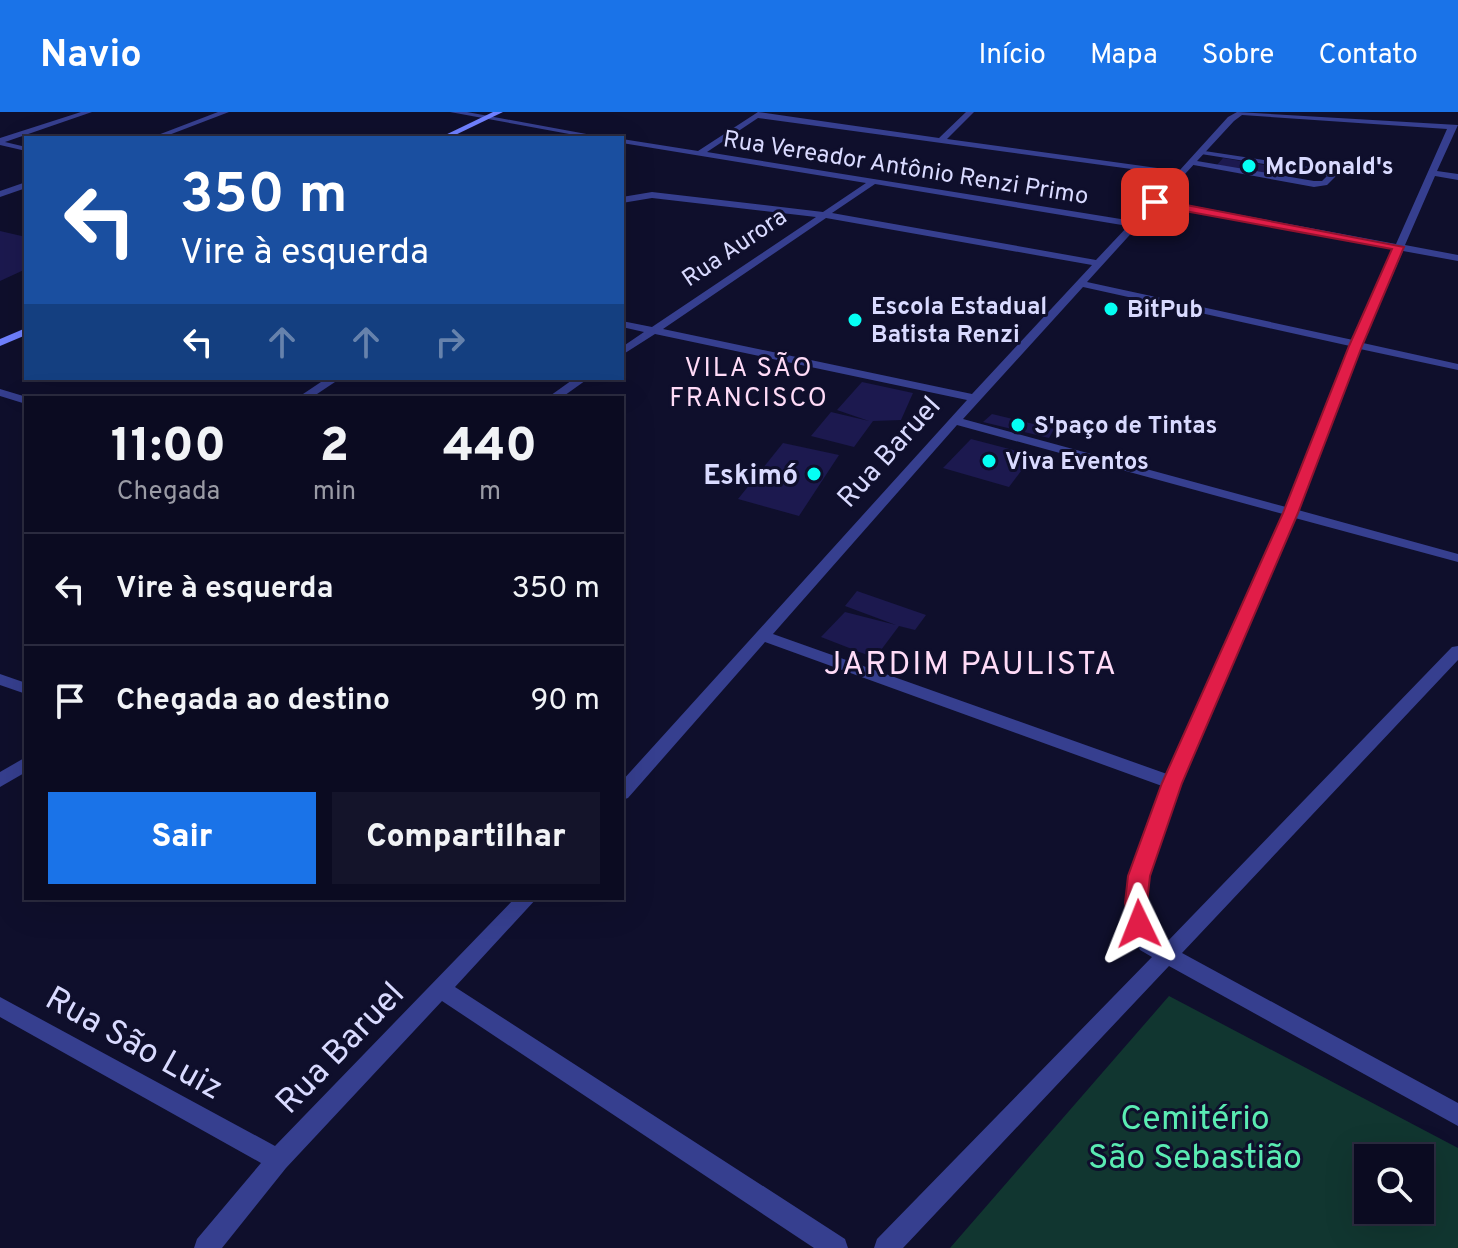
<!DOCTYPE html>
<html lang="pt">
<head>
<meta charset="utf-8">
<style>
	:root { --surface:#0b0b21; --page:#14142a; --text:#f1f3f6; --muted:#9a9ba5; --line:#2b2b3f; --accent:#1a73e8 }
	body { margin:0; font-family:Overpass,sans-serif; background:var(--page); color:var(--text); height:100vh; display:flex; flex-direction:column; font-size:30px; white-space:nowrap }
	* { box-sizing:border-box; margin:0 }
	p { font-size:26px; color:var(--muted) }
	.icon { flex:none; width:44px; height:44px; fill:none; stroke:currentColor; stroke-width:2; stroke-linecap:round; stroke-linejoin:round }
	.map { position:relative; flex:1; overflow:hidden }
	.details { position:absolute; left:24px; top:284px; width:600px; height:504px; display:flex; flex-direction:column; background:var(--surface); border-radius:0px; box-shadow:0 8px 32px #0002,0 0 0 2px var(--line) }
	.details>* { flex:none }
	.guide { position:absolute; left:24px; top:24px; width:600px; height:244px; border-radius:0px; box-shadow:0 8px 32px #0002,0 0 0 2px var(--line); background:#1a4fa0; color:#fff; overflow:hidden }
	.controls { position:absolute; left:1354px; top:1032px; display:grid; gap:16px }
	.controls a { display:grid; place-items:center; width:80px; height:80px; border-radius:0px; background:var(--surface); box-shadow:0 8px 32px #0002,0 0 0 2px var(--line); font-size:40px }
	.pin { position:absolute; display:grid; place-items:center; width:68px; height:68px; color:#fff; margin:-34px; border-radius:16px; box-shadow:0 4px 12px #0006 }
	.me { position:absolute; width:88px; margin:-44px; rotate:358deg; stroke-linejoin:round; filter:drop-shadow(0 0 6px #0008) }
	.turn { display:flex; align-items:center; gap:28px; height:168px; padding:0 24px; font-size:36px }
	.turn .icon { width:104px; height:104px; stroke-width:2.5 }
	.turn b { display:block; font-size:56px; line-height:68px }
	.lanes { display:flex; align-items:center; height:76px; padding:0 24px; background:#0003; justify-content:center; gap:40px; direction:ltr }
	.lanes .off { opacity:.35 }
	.eta { display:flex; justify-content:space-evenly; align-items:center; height:136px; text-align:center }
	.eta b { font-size:48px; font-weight:800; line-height:56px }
	.primary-button { display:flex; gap:16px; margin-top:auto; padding:16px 24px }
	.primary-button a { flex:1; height:92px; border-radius:0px; background:var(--accent); color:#fff; font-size:32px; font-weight:800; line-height:92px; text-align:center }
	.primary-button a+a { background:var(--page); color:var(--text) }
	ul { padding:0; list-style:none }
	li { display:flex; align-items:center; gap:24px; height:112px; padding:0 24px; border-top:2px solid var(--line) }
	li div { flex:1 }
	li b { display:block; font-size:30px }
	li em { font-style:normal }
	header { display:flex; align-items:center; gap:48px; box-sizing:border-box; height:112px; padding:0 40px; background:var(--accent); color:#fff }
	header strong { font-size:38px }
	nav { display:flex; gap:44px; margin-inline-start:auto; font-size:28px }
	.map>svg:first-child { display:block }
</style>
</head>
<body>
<header>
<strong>Navio</strong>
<nav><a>Início</a><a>Mapa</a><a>Sobre</a><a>Contato</a></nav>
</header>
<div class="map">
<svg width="1458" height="1136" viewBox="0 0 1458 1136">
	<rect width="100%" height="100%" fill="#0f0f2c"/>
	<path fill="#113630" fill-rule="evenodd" d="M 1169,884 L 1458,1036 L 1458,1136 L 950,1136 ZM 1368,1046 L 1420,1046 L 1420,1098 L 1368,1098 Z"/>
	<g fill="#1c194f">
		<path d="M 1223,46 L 1282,56 L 1276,64 L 1217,53 Z"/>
		<path d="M 0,119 L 26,125 L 26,157 L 0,169 Z"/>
		<path d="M 862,270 L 913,281 L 901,308 L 873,309 L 854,335 L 811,324 L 831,300 L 869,309 L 837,298 Z"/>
		<path d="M 992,302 L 1054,317 L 1049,326 L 983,310 Z"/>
		<path d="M 971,327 L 1033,343 L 1009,375 L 943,356 Z"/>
		<path d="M 783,331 L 839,343 L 799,404 L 738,387 Z"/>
		<path d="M 857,479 L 926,503 L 915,518 L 899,514 L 875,546 L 821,525 L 845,500 L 896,513 L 845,494 Z"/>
	</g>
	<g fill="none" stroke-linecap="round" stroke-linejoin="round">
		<path fill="#363f8f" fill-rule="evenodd" d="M 1198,38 L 1323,57 L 1336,64 L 1327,73 L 1314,75 L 1188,52 L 1191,48 L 1314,69 L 1322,69 L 1327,64 L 1321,61 L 1201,42 Z"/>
		<g fill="#363f8f" fill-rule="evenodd">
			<path d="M 81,0 L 92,0 L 5,30 L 26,35 L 26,39 L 0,33 L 0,26 Z"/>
			<path d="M 218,0 L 229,0 L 161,26 L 150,26 Z"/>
			<path d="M 450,0 L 467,0 L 608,26 L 591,26 Z"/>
			<path d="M 758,0 L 939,26 L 966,0 L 974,0 L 947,27 L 1179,59 L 1228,5 L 1237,0 L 1458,13 L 1437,59 L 1458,62 L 1458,68 L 1435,64 L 1405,133 L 1458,143 L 1458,149 L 1403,139 L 1363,231 L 1458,252 L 1458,258 L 1360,237 L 1298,398 L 1458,442 L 1458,450 L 1295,406 L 1181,671 L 1148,764 L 1146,791 L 1156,827 L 1165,832 L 1452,535 L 1458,534 L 1458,548 L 1182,841 L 1458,991 L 1458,1014 L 1169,854 L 903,1136 L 874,1136 L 877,1127 L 1152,845 L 1140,838 L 1137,832 L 1126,791 L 1130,764 L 1162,674 L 765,530 L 628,686 L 622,688 L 622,669 L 967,288 L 655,222 L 622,243 L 622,235 L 644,220 L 622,215 L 622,209 L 652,215 L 816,105 L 652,86 L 622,91 L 622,85 L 652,80 L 823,100 L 866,71 L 622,31 L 622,27 L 698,39 ZM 1242,3 L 1447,17 L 1396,132 L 1161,88 L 1234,9 ZM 758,6 L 1175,63 L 1133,109 L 707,40 ZM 875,72 L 1128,114 L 1096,148 L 832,101 ZM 1157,93 L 1394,137 L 1353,228 L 1087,170 ZM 826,106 L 1092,153 L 972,282 L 663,217 ZM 1083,175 L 1350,234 L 1286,395 L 963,307 ZM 957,313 L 1283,402 L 1167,662 L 773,522 Z"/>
			<path d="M 26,70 L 26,76 L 0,85 L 0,79 Z"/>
			<path d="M 327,266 L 341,266 L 311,286 L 297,286 Z"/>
			<path d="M 575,266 L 589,266 L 561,286 L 547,286 Z"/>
			<path d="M 0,277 L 30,286 L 26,286 L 26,292 L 0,284 Z"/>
			<path d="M 0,562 L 26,571 L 26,582 L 0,573 Z"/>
			<path d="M 26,645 L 26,660 L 0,675 L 0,660 Z"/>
			<path d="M 515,786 L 537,786 L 455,875 L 845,1127 L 848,1136 L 814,1136 L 442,889 L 286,1056 L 222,1136 L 194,1136 L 197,1127 L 261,1051 L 0,905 L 0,885 L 275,1034 Z"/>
		</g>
		<g fill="#7081ff" fill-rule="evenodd">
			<path d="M 493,0 L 503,0 L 449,26 L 439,26 Z"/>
			<path d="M 26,216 L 26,223 L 0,234 L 0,227 Z"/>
		</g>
	</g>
	<path fill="#e11d48" stroke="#92132f" stroke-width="2" d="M 1155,87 L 1404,135 L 1362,234 L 1298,401 L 1182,671 L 1150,764 L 1147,791 L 1150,812 L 1147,819 L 1139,821 L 1131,819 L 1125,791 L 1128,764 L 1162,671 L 1283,401 L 1349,234 L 1392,137 L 1152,93 Z"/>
	<g fill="#05fff4" stroke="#0f0f2c" stroke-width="3">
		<circle cx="1249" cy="54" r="8"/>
		<circle cx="1111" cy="197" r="8"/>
		<circle cx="855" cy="208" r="8"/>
		<circle cx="1018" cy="313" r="8"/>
		<circle cx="989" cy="349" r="8"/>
		<circle cx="814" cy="362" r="8"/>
	</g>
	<g text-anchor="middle" stroke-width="6" stroke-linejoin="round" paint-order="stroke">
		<g font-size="24" font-weight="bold" fill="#d9daff" stroke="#0f0f2c" text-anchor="start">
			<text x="1265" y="62">McDonald's</text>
			<text x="871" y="202">Escola Estadual<tspan x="871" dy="28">Batista Renzi</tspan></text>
			<text x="1127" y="205">BitPub</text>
			<text x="1034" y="321">S'paço de Tintas</text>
			<text x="1005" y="357">Viva Eventos</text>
		</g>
		<g font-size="24" fill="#d9daff" stroke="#0f0f2c">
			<text transform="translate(906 55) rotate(9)" y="8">Rua Vereador Antônio Renzi Primo</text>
			<text transform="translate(734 135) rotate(-34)" y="8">Rua Aurora</text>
		</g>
		<g font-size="26" letter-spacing="2" fill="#ffdbf7" stroke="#0f0f2c">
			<text x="749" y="264">VILA SÃO<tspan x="749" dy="30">FRANCISCO</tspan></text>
		</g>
		<g font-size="28" fill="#d9daff" stroke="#0f0f2c">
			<text transform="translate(888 339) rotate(-48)" y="10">Rua Baruel</text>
		</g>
		<g font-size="28" font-weight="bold" fill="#d9daff" stroke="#0f0f2c" text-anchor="end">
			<text x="798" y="372">Eskimó</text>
		</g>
		<g font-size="32" letter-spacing="2" fill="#ffdbf7" stroke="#0f0f2c">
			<text x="971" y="562">JARDIM PAULISTA</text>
		</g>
		<g font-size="34" fill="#d9daff" stroke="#0f0f2c">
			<text transform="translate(135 930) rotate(29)" y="12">Rua São Luiz</text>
			<text transform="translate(339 935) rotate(-46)" y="12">Rua Baruel</text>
		</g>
		<g font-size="34" fill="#5aebb2" stroke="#0f0f2c">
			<text x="1195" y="1017">Cemitério<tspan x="1195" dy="39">São Sebastião</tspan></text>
		</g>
	</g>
</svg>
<div class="controls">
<a><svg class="icon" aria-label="search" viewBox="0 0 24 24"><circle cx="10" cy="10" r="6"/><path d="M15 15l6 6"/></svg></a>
</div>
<div class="pin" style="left:1155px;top:90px;background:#d93025"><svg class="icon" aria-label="arrive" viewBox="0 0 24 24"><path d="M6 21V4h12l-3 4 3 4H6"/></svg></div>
<svg class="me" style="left:1139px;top:812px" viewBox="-20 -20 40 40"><path d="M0-17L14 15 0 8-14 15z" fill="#e11d48" stroke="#fff" stroke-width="4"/></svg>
<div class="guide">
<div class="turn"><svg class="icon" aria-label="left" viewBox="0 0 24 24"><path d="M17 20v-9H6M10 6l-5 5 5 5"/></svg><div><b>350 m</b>Vire à esquerda</div></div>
<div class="lanes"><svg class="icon" aria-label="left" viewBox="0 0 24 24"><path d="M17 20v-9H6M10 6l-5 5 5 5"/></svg><svg class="icon off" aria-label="ahead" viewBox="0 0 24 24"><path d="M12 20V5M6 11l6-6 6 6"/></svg><svg class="icon off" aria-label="ahead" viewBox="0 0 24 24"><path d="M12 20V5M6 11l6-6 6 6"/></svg><svg class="icon off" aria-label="right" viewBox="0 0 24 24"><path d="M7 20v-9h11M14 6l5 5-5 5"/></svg></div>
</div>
<section class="details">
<div class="eta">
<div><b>11:00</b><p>Chegada</p></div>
<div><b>2</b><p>min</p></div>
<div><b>440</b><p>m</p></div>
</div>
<ul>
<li><svg class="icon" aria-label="left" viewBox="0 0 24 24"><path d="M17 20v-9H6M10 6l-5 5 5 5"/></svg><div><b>Vire à esquerda</b></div><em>350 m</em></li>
<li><svg class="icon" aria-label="arrive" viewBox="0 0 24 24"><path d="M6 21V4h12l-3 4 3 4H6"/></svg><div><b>Chegada ao destino</b></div><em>90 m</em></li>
</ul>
<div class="primary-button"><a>Sair</a><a>Compartilhar</a></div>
</section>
</div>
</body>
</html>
